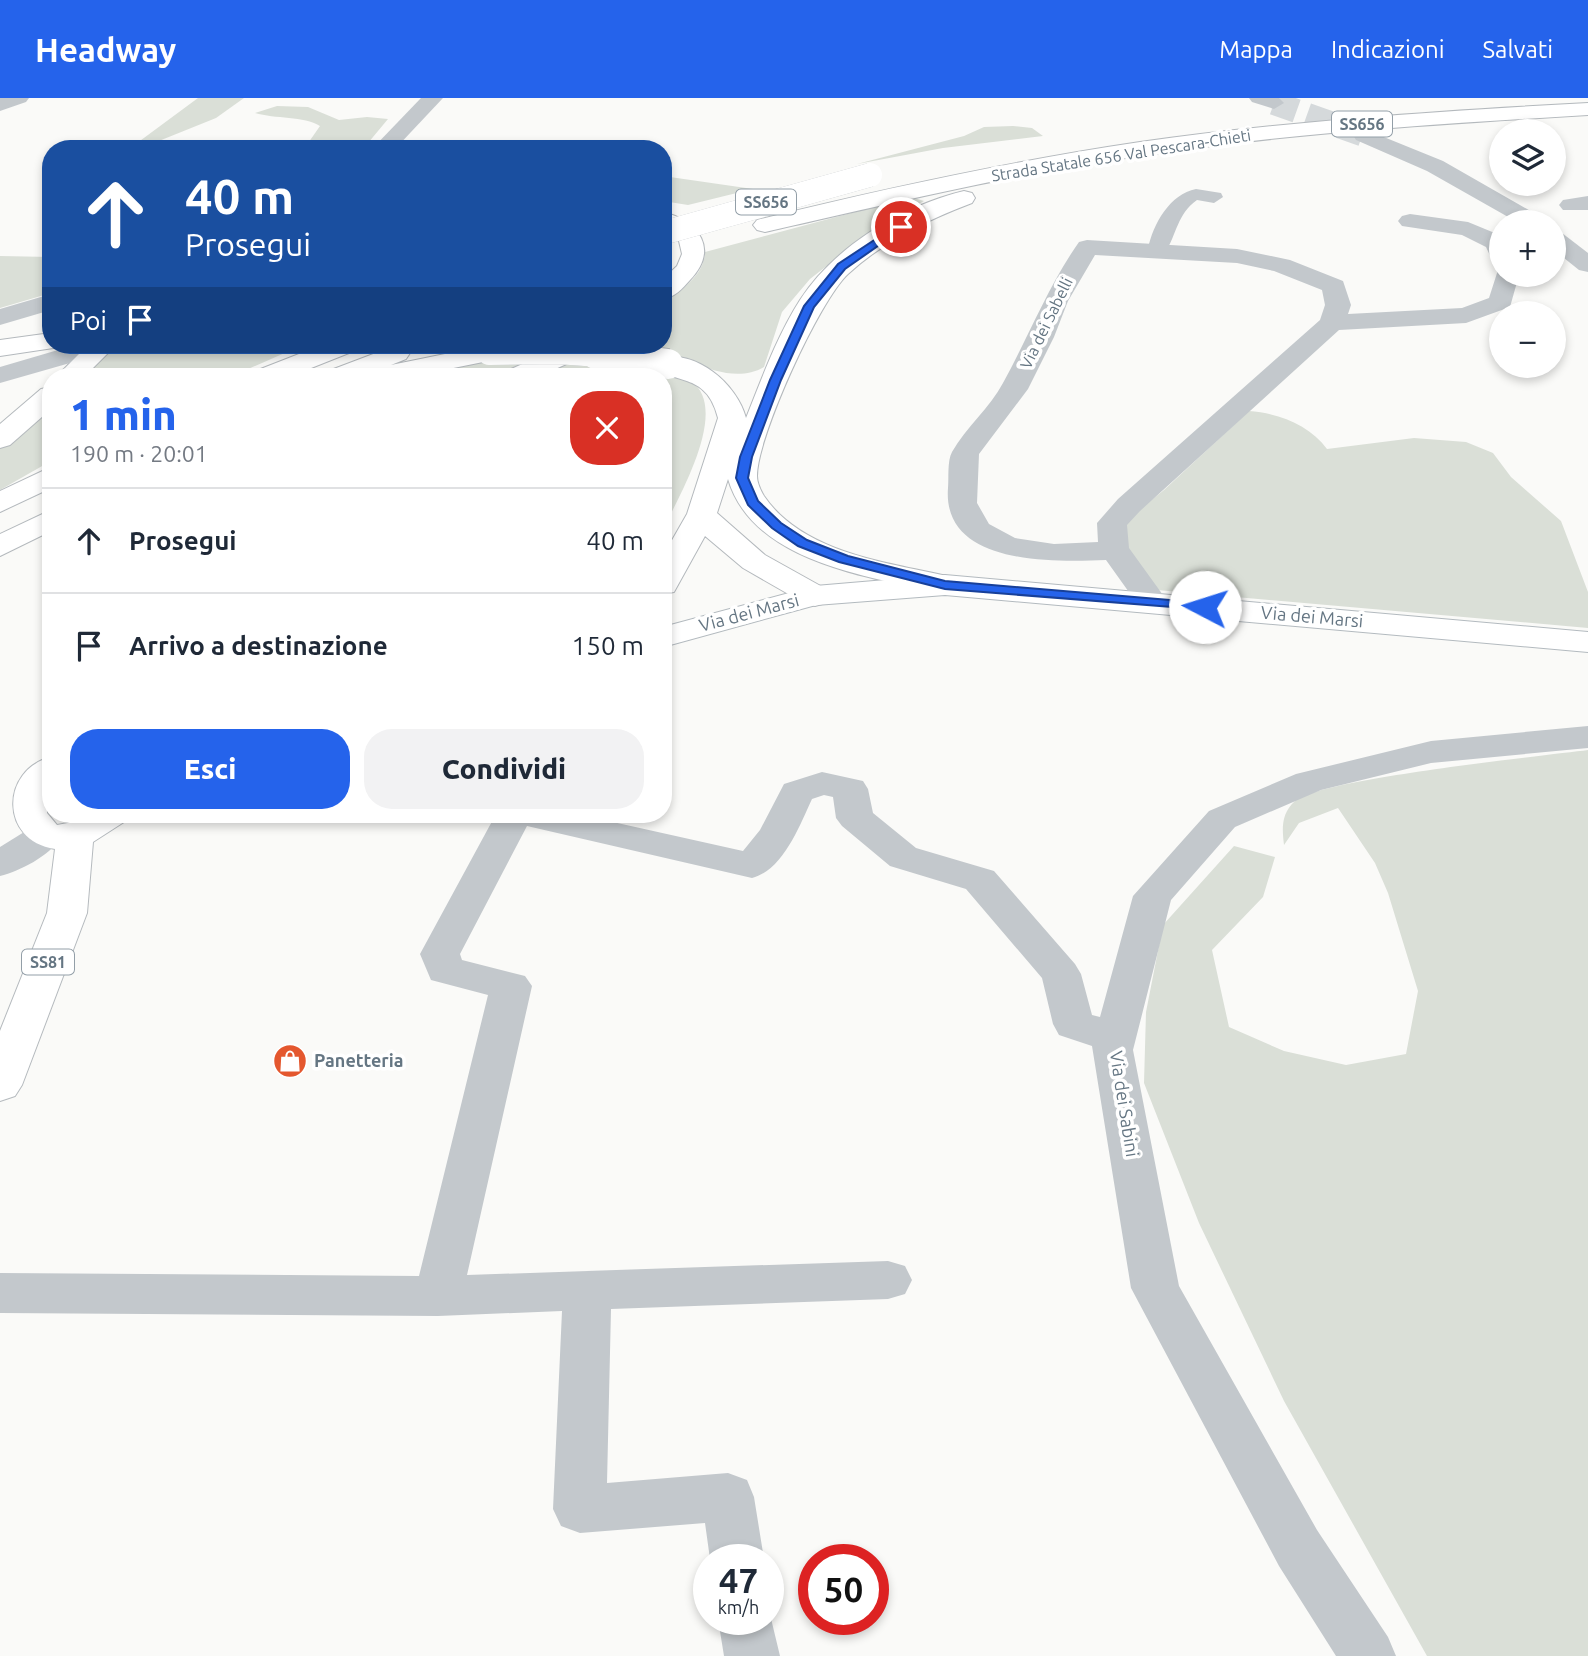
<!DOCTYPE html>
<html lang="it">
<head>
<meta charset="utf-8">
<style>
	:root { --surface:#fff; --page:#f2f2f3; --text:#1f2937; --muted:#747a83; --line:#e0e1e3; --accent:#2563eb }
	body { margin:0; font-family:Ubuntu,sans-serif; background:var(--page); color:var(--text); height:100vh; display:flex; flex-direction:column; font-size:26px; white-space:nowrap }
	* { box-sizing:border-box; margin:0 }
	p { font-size:23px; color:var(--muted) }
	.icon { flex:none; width:38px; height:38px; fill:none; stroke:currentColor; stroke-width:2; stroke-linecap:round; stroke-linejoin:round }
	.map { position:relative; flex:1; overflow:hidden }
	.sheet { position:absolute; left:42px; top:270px; width:630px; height:455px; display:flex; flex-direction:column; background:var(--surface); border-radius:28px; box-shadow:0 4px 10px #0003 }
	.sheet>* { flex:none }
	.guide { position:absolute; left:42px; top:42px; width:630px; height:214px; border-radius:28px; box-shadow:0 4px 10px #0003; background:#1a4fa0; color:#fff; overflow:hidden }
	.tools { position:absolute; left:1489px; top:21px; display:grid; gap:14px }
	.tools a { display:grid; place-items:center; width:77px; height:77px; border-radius:50%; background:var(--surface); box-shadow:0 4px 10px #0003; font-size:35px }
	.speed { position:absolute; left:693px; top:1446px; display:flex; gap:14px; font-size:35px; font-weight:700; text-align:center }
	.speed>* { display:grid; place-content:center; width:91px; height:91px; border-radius:50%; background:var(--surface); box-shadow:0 4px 10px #0003; line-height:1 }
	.speed small { font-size:18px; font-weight:400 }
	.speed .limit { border:10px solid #d22; background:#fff; color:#111 }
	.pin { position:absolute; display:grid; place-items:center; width:60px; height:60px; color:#fff; margin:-30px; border:4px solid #fff; border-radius:50%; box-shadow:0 2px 7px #0007 }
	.me { position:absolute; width:77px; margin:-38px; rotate:275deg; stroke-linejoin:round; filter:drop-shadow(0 0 5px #0008) }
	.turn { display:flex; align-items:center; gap:24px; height:147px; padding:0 28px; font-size:32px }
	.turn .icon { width:91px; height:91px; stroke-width:2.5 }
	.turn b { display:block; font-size:49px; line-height:60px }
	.then { display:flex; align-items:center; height:66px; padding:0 28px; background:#0003; gap:14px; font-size:26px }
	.round { display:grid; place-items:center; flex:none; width:74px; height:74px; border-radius:28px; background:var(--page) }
	.summary { display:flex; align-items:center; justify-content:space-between; height:119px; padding:0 28px }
	h1 { font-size:42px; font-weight:800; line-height:52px; color:var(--accent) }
	.cta { display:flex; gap:14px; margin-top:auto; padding:14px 28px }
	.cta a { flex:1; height:80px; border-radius:28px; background:var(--accent); color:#fff; font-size:28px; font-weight:800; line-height:80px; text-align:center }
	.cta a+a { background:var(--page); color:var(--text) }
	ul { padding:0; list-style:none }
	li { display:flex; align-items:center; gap:21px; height:105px; padding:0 28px; border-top:2px solid var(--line) }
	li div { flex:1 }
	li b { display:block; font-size:26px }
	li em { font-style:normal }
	header { display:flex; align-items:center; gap:42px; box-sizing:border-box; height:98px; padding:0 35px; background:var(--accent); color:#fff }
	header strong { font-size:33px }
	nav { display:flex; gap:38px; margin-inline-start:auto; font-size:24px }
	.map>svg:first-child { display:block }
</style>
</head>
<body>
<header>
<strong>Headway</strong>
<nav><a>Mappa</a><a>Indicazioni</a><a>Salvati</a></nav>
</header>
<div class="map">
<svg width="1588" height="1558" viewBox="0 0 1588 1558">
	<rect width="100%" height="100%" fill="#fafaf8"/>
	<g fill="#dadfd7">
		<path d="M 198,0 L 244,0 L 216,20 L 139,51 L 129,51 Z"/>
		<path d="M 277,8 L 308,9 L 339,22 L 367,19 L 388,21 L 363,51 L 304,51 L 320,28 C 304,18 275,21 255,15 Z"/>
		<path d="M 1013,28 L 1032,30 L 1043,38 L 943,50 L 857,66 L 964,38 L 984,29 Z"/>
		<path d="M 663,78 L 753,91 L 688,107 L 663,103 Z"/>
		<path d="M 911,99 L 924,103 L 870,134 L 810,181 L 782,214 L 764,269 C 728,290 684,257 648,247 L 663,247 L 663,204 C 681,192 704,178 705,154 Z"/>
		<path d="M 0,158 L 51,159 L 51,195 L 0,210 Z"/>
		<path d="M 115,247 L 303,247 L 232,278 L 80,278 Z"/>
		<path d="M 555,258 L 506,278 L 393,278 L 452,264 Z"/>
		<path d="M 635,263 C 652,269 677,273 691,283 C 731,311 678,399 663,432 L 663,278 L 527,278 L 554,266 Z"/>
		<path d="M 51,304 L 51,363 L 0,392 L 0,350 Z"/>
		<path d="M 1249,313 C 1278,315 1310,327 1327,351 L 1414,340 L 1466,344 L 1493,355 L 1511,379 L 1561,423 L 1588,494 L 1588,530 L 1157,492 L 1120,448 L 1128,421 L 1164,392 Z"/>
		<path d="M 1588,652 L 1588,1558 L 1427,1558 L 1284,1303 L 1199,1125 L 1144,985 L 1146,914 L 1163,827 L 1234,748 L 1275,759 L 1263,799 L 1212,852 L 1229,929 L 1284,953 L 1346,967 L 1406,956 L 1418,893 L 1388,795 L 1375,765 L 1338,710 L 1299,725 L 1284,747 C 1282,730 1281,716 1295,703 C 1319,681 1542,658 1588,652 Z"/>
	</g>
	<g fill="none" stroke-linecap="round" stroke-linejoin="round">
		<path stroke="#d5d9db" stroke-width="24" stroke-dasharray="24 11" stroke-linecap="butt" d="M 1274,5 L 1364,37"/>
		<g stroke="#b3babf" stroke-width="2">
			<path id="secondary" d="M 945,477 L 1588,534 L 1588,554 L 945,497 L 816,507 L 663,549 L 663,529 L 815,488 Z"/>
		</g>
		<g stroke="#b5babe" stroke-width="2">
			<path id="primary" d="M 51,659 L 47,715 L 57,727 L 73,724 L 86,716 L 130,716 L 124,724 L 93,744 L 87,815 L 22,987 L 15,998 L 0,1003 L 0,933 L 47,815 L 55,751 C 0,743 0,672 51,659 Z"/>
		</g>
		<g stroke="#b4b9bd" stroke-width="2">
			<g id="highway">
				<path d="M 1588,5 L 1588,17 C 1438,26 1288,35 1139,58 C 1013,76 889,106 765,134 L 757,132 L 753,127 L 757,122 C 883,91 1012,63 1140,44 C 1289,23 1438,13 1588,5 Z"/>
				<path d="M 964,93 L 972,95 L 975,100 L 972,105 C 927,122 884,143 848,176 C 819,203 757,339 757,378 C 757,385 761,393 764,398 C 804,457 893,465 956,480 L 961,487 L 956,494 C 938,498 917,490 898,486 C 836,472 749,452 728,381 L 717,415 L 765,457 L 826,491 L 831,498 L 826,505 L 815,508 L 804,505 L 743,470 L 705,438 L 674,494 L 663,496 L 663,458 L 687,416 L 718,320 C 706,271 670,289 655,266 L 659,260 C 696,251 737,286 746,320 C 762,280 777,238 800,202 C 835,148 902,108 964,93 Z"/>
				<path d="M 663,114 C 700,123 719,152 690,182 C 682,191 675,199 663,201 L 663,181 L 677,168 L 682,156 L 679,143 L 663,131 Z"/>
				<path d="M 51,235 L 51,247 L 60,249 L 0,258 L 0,242 Z"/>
				<path d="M 88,247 L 116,247 L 85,278 L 57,278 Z"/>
				<path d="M 322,247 L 358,247 L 354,253 L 291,278 L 255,278 L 258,272 Z"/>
				<path d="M 397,247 L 406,249 L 410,255 L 406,261 L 391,267 L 489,247 L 498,249 L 502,255 L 498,261 L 414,278 L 328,278 L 331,272 Z"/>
				<path d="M 565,247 L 599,247 L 595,253 L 540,278 L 506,278 L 509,272 Z"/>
				<path d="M 51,289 L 51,311 L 10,347 L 0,350 L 0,326 L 41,291 Z"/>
				<path d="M 51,369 L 51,390 L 0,414 L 0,393 Z"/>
				<path d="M 51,412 L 51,433 L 0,458 L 0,436 Z"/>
			</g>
		</g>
		<path fill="#c3c8cc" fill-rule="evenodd" d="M 1196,91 L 1221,95 L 1223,99 L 1214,105 L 1197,102 C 1177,116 1177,136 1165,155 L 1151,155 L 1148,151 C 1153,126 1170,96 1196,91 Z"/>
		<g fill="#c3c8cc" fill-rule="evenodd">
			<path d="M 0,0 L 29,0 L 26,4 L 0,13 Z"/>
			<path d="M 421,0 L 443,0 L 395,51 L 372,51 Z"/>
			<path d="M 1249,0 L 1279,0 L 1284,5 L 1274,11 L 1252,4 Z"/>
			<path d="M 1364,31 L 1443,63 L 1541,119 L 1545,124 L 1517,124 L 1427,73 L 1356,42 L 1353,37 Z"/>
			<path d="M 1588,98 L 1588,112 L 1563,112 L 1559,107 L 1563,102 Z"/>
			<path d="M 1410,116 L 1468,124 L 1502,138 L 1502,166 L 1493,164 L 1486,149 L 1462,137 L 1402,128 L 1398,123 L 1402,118 Z"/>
			<path d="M 1554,133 L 1562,135 L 1588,155 L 1588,174 L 1579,172 L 1554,152 Z"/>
			<path d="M 1087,142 L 1237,151 L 1290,162 L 1343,183 L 1351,207 L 1348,216 L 1462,210 L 1489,200 L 1498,172 L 1502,171 L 1502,177 L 1519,177 L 1510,209 L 1466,225 L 1339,232 L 1140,413 L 1127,427 L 1129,450 L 1168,504 L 1163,511 L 1152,514 L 1141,511 L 1106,462 C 1054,464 942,468 948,390 C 949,380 947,363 952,354 C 966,329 990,310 1003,285 C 1029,238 1048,188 1079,144 ZM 1095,157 L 1237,165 L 1274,173 L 1322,192 L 1325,207 L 1320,222 L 1118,401 L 1097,425 L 1098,444 L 1054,446 L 1015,440 L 989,426 L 977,405 L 979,356 L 1028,291 L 1054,239 L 1068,203 Z"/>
			<path d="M 51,196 L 51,212 L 0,227 L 0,211 Z"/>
			<path d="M 75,247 L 116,247 L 112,253 L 0,285 L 0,269 Z"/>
			<path d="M 1588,628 L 1588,650 L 1431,665 L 1321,692 L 1235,729 L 1171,802 L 1133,952 L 1179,1188 L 1317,1432 L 1388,1539 L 1396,1558 L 1336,1558 L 1279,1468 L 1131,1190 L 1092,948 L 1059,937 L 1053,926 L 1042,880 L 966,791 L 890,768 L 842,728 L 836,720 L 833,699 L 824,697 L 812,701 C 799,729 783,772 752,780 L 527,728 L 460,856 L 462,862 L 525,878 L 532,888 L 467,1177 L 888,1163 L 905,1168 L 912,1182 L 905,1196 L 888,1201 L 611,1211 L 607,1385 L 728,1375 L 747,1382 L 754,1399 L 764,1461 L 710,1461 L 705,1425 L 580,1435 L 561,1428 L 553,1411 L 562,1213 L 438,1218 L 0,1215 L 0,1175 L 419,1178 L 488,897 L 431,882 L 420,856 L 496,716 L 577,716 L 743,753 L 760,732 L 784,686 L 822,674 L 863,683 L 868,691 L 873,715 L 916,750 L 994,773 L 1075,866 L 1081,876 L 1092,917 L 1100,919 L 1133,798 L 1209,713 L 1296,676 L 1431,643 Z"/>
			<path d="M 42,728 L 55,731 L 61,740 C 49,758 20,773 0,778 L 0,749 L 29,731 Z"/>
			<path d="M 768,1508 L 780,1558 L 724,1558 L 718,1521 L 768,1521 Z"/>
		</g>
		<use href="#secondary" fill="#fff" fill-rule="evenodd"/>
		<use href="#primary" fill="#fff" fill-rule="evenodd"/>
		<use href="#highway" fill="#fff" fill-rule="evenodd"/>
		<g stroke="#b4b9bd" stroke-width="24" stroke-linecap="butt">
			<g id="highway-bridge-far1">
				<path d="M 663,135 L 870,77"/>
				<path d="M 489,255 L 557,254 L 613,258"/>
			</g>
		</g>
		<g stroke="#b4b9bd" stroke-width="32" stroke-linecap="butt">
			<path id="highway-bridge" d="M 596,256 L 668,266"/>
		</g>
		<use href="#highway-bridge-far1" stroke="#fff" stroke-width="24"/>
		<use href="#highway-bridge" stroke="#fff" stroke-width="30"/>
	</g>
	<path fill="#2563eb" stroke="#184099" stroke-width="2" d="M 897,127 L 905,129 L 845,171 L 814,209 L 781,282 L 752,359 L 748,380 L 758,403 L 781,425 L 807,442 L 848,458 L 945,483 L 1205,505 L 1212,509 L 1210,512 L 945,491 L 839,464 L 798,448 L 772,430 L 748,407 L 736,380 L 740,359 L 770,282 L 804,208 L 838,166 Z"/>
	<defs>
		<g id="shop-disc" transform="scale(1.75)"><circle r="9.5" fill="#e4572e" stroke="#fff"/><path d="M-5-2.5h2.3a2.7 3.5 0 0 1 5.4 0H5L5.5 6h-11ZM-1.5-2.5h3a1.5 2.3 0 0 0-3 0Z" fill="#fff"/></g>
	</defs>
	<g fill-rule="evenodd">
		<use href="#shop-disc" x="290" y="963"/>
	</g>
	<g text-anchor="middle" stroke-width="7" stroke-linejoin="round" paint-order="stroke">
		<g fill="#fff" stroke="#939fa8" stroke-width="2">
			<rect x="1332" y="13.5" width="60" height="25" rx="5"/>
			<rect x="736" y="91.5" width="60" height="25" rx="5"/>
			<rect x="22" y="851.5" width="52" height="25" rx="5"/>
		</g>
		<g font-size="16" font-weight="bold" fill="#657683">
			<text x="1362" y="32">SS656</text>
			<text x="766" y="110">SS656</text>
			<text x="48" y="870">SS81</text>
		</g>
		<g font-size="16" fill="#657683" stroke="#fff">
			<text transform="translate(1121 57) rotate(-9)" y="6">Strada Statale 656 Val Pescara-Chieti</text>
			<text transform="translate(1046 225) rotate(-64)" y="6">Via dei Sabelli</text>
		</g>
		<g font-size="18" fill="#657683" stroke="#fff">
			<text transform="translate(749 515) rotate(-15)" y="6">Via dei Marsi</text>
			<text transform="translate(1312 519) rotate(5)" y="6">Via dei Marsi</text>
			<text transform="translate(1124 1006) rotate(81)" y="6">Via dei Sabini</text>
		</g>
		<g font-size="18" font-weight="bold" fill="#657683" stroke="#fff" text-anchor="start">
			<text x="314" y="969">Panetteria</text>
		</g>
	</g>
</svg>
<div class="tools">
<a><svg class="icon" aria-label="layers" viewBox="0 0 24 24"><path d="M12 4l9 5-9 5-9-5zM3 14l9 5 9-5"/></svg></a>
<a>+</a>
<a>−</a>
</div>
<div class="speed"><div>47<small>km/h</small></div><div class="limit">50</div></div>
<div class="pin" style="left:901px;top:129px;background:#d93025"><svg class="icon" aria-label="arrive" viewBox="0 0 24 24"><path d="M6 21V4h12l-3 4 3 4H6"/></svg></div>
<svg class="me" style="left:1205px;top:509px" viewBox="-20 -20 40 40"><circle r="19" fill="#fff"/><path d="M0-13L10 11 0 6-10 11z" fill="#2563eb"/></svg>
<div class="guide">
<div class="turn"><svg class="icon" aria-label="ahead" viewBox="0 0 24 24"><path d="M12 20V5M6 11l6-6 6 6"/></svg><div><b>40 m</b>Prosegui</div></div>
<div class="then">Poi<svg class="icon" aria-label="arrive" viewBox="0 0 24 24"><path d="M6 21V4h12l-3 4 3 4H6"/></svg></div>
</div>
<section class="sheet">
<div class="summary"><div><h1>1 min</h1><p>190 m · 20:01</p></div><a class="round" style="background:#d93025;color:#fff"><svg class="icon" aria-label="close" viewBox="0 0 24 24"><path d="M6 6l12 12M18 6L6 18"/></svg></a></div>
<ul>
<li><svg class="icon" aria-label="ahead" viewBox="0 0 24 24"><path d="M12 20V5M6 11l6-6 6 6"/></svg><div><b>Prosegui</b></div><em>40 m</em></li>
<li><svg class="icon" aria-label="arrive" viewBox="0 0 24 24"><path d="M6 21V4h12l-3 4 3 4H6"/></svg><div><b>Arrivo a destinazione</b></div><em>150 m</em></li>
</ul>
<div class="cta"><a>Esci</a><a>Condividi</a></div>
</section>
</div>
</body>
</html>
